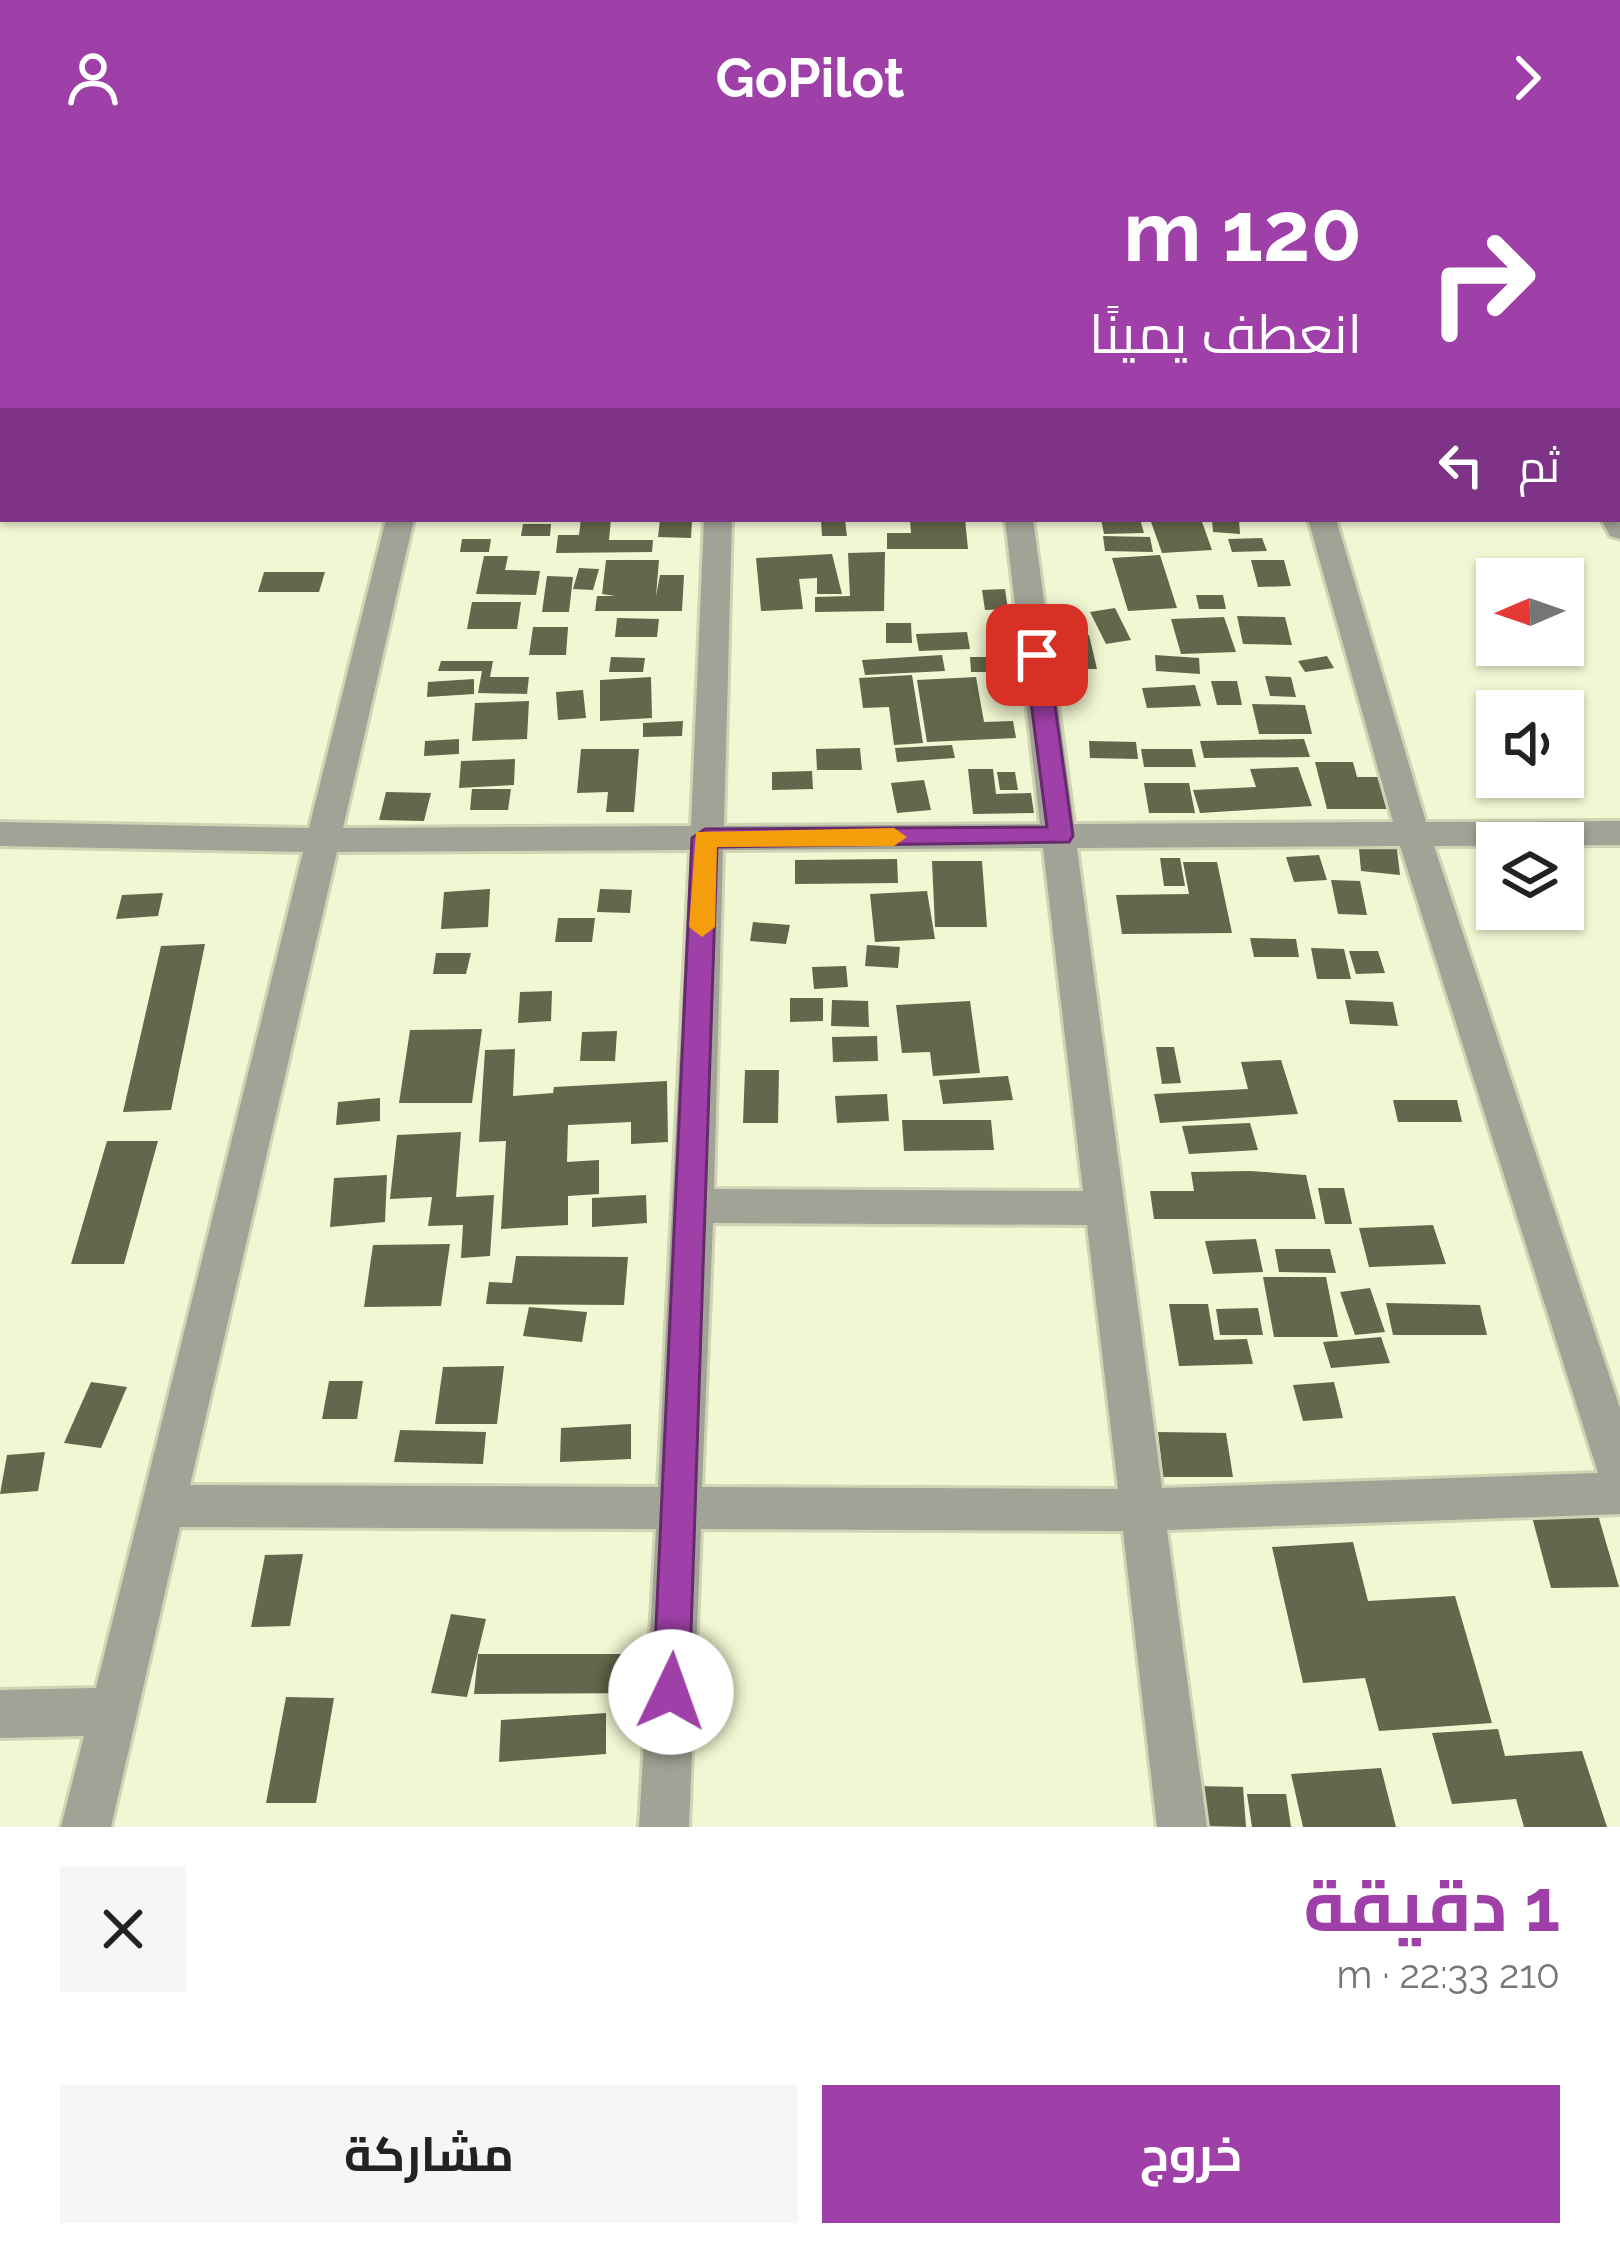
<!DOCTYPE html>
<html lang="ar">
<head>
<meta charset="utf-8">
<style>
	:root { --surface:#fff; --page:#f6f6f6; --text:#222; --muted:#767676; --accent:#9f40a8 }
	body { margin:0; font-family:Raleway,Cairo,sans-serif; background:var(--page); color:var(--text); direction:rtl; height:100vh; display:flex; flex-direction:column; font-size:45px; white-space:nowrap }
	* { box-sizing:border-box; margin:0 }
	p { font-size:39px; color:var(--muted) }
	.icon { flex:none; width:66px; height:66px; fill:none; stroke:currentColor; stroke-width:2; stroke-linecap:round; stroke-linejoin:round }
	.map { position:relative; height:1671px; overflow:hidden; direction:ltr }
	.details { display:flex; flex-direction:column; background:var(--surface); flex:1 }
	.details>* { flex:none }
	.banner { position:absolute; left:0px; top:0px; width:1620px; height:366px; box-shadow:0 3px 9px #0004; direction:rtl; background:#9f40a8; color:#fff; overflow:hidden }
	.needle { width:78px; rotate:268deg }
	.fabs { position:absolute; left:1476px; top:402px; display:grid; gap:24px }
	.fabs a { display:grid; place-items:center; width:108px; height:108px; border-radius:0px; background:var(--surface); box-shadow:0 3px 9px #0004; font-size:60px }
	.pin { position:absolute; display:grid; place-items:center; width:102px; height:102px; color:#fff; margin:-51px; border-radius:24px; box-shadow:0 6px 18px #0006 }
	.me { position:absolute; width:132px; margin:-66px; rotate:3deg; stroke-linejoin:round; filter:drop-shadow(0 0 9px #0008) }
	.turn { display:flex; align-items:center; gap:42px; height:252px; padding:0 60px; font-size:54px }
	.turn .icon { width:156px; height:156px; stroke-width:2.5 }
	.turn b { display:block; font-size:84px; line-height:102px }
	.then { display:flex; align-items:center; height:114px; padding:0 60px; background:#0003; gap:24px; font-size:45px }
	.round { display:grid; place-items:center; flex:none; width:126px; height:126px; border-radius:0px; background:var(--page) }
	.head { display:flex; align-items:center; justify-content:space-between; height:204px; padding:0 60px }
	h1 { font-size:72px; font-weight:700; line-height:90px; color:var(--accent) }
	.primary-button { display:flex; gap:24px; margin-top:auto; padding:24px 60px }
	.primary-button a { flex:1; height:138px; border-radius:0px; background:var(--accent); color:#fff; font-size:48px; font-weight:700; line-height:138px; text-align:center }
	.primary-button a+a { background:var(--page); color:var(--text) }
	header { display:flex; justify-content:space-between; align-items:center; height:156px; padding:0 60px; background:var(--accent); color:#fff; font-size:54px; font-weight:700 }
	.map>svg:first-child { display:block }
</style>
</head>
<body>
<header><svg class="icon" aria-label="forward" viewBox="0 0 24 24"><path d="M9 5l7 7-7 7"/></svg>GoPilot<svg class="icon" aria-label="person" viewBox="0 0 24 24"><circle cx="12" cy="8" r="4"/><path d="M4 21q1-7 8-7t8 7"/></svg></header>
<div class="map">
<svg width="1620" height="1671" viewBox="0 0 1620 1671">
	<rect width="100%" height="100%" fill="#f2f7d3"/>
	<g fill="#63674b">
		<path d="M 581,363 L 611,363 L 609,384 L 653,384 L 652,396 L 556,397 L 558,379 L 579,379 Z"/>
		<path d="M 910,363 L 965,363 L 968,393 L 887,393 L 887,377 L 911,377 Z"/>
		<path d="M 1101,363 L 1140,363 L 1144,377 L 1104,378 Z"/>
		<path d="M 1150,363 L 1201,363 L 1212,394 L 1162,397 Z"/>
		<path d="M 1212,363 L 1239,363 L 1240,378 L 1213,376 Z"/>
		<path d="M 660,364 L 692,365 L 691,382 L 658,381 Z"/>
		<path d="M 821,364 L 845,364 L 847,380 L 822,380 Z"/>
		<path d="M 523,368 L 551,368 L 550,380 L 521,380 Z"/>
		<path d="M 1103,380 L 1150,381 L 1153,396 L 1105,395 Z"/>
		<path d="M 1262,382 L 1267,395 L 1232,396 L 1228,383 Z"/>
		<path d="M 462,383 L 491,383 L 489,396 L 460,396 Z"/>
		<path d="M 885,396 L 884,455 L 815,456 L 815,441 L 850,440 L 848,397 Z"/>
		<path d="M 832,398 L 842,438 L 817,438 L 817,422 L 799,423 L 803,453 L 761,455 L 756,402 Z"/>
		<path d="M 1160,399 L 1177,452 L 1128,455 L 1112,402 Z"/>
		<path d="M 484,400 L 508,400 L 505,414 L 540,415 L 536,439 L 476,438 Z"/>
		<path d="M 606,404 L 659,404 L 656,440 L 660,419 L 684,419 L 682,455 L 595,455 L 597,440 L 615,440 L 602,438 Z"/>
		<path d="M 1251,404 L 1284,404 L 1291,430 L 1258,431 Z"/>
		<path d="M 579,412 L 599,413 L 593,434 L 573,433 Z"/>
		<path d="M 264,416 L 325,416 L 319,436 L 258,436 Z"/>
		<path d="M 547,420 L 573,421 L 569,456 L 542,456 Z"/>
		<path d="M 1005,433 L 1008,453 L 985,454 L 982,434 Z"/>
		<path d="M 1196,439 L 1223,439 L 1226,453 L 1199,453 Z"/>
		<path d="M 472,446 L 521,446 L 517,473 L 467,473 Z"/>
		<path d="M 1115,452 L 1131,484 L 1106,488 L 1090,456 Z"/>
		<path d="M 1237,460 L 1285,461 L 1292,489 L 1243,488 Z"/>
		<path d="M 1224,461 L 1236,496 L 1181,498 L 1171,463 Z"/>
		<path d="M 617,462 L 659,463 L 657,481 L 615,481 Z"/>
		<path d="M 886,467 L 911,467 L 912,487 L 886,487 Z"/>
		<path d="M 533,471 L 568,471 L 566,499 L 529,499 Z"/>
		<path d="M 967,476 L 970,493 L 919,495 L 916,478 Z"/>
		<path d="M 1089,479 L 1097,513 L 1083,513 L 1075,480 Z"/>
		<path d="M 942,499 L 945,515 L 865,519 L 862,504 Z"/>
		<path d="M 1155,499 L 1199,502 L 1200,518 L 1156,515 Z"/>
		<path d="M 1327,500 L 1334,512 L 1305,516 L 1298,505 Z"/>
		<path d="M 611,501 L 645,502 L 643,516 L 609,516 Z"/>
		<path d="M 970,501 L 1008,501 L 1010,516 L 971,516 Z"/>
		<path d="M 441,505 L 493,505 L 490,521 L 529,521 L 527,538 L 478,537 L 482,515 L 438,515 Z"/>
		<path d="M 912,519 L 923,587 L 894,589 L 889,551 L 863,552 L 859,522 Z"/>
		<path d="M 1265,520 L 1291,521 L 1296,541 L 1270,540 Z"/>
		<path d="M 651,521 L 652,562 L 600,565 L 600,524 Z"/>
		<path d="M 976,521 L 984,566 L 1013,565 L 1016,582 L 927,586 L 917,524 Z"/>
		<path d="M 474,523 L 474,538 L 427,541 L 428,526 Z"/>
		<path d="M 1211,525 L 1237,525 L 1242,549 L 1217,549 Z"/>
		<path d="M 1195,529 L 1201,550 L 1147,552 L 1142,532 Z"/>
		<path d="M 583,534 L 586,562 L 558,564 L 556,536 Z"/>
		<path d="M 529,545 L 527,583 L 472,585 L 475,547 Z"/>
		<path d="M 1252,548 L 1305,549 L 1312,578 L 1259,578 Z"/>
		<path d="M 683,565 L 682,580 L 643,581 L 643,567 Z"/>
		<path d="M 459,583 L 459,598 L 424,600 L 425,585 Z"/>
		<path d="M 1304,583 L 1310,601 L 1204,602 L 1200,585 Z"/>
		<path d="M 1089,585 L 1136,586 L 1138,603 L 1090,602 Z"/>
		<path d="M 952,589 L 955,602 L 897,606 L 895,592 Z"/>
		<path d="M 860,592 L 862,614 L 817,614 L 816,593 Z"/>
		<path d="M 581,593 L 639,593 L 634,656 L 606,656 L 608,636 L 577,637 Z"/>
		<path d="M 1141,593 L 1192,593 L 1196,611 L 1144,611 Z"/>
		<path d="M 515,603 L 514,629 L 459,632 L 461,605 Z"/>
		<path d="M 1315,606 L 1353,606 L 1357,621 L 1389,621 L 1399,653 L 1327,653 Z"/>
		<path d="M 1298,611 L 1312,650 L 1200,657 L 1193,634 L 1256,631 L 1250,613 Z"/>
		<path d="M 968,613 L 993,613 L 996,638 L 1031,637 L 1034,657 L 973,658 Z"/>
		<path d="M 812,615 L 813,633 L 772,634 L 772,616 Z"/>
		<path d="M 997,616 L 1015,616 L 1018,634 L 1000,634 Z"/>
		<path d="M 924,624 L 931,654 L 897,657 L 891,627 Z"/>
		<path d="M 1144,627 L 1189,627 L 1195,657 L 1149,657 Z"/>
		<path d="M 472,633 L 511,633 L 508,654 L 470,654 Z"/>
		<path d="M 386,636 L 431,637 L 424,665 L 379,664 Z"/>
		<path d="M 1358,682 L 1396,685 L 1400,719 L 1361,715 Z"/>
		<path d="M 1319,699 L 1327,724 L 1294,726 L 1286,701 Z"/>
		<path d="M 1160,702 L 1180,702 L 1185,730 L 1164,730 Z"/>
		<path d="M 897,703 L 898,727 L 795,728 L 795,704 Z"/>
		<path d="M 932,705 L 982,705 L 987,771 L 935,771 Z"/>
		<path d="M 1183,706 L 1217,706 L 1232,777 L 1122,778 L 1116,739 L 1189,738 Z"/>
		<path d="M 1331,724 L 1360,725 L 1367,759 L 1338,758 Z"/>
		<path d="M 490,733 L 488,771 L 441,773 L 444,736 Z"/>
		<path d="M 600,733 L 632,734 L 630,757 L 597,756 Z"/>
		<path d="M 927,735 L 935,783 L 875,786 L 870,738 Z"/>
		<path d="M 163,737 L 158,760 L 116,763 L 122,739 Z"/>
		<path d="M 558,762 L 595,762 L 592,786 L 555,786 Z"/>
		<path d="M 753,766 L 790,769 L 786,788 L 750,785 Z"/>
		<path d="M 1250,782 L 1296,783 L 1299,801 L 1254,801 Z"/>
		<path d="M 205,788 L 171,954 L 123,956 L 161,790 Z"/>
		<path d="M 867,789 L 900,791 L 898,812 L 865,810 Z"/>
		<path d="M 1311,792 L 1344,793 L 1351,823 L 1317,823 Z"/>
		<path d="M 1349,795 L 1378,795 L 1385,817 L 1356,818 Z"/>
		<path d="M 436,797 L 471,797 L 466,818 L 433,818 Z"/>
		<path d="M 846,810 L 848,831 L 814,833 L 812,811 Z"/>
		<path d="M 552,835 L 551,865 L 518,867 L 520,836 Z"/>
		<path d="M 790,842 L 823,842 L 823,865 L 790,866 Z"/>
		<path d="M 832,844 L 868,845 L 869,871 L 831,870 Z"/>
		<path d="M 1345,844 L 1393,846 L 1398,870 L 1350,868 Z"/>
		<path d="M 970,845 L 980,917 L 933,920 L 930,896 L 902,897 L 896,849 Z"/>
		<path d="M 482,873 L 472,947 L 399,947 L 410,874 Z"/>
		<path d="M 617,875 L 615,905 L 580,905 L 582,876 Z"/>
		<path d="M 877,880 L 878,905 L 833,906 L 832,881 Z"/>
		<path d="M 1156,891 L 1174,891 L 1181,927 L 1162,928 Z"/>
		<path d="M 515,893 L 513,940 L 553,937 L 554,931 L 667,925 L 668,986 L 631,988 L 631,966 L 568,969 L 567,1006 L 599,1004 L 599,1038 L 568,1040 L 568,1069 L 501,1073 L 506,985 L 479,986 L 485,894 Z"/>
		<path d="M 1281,904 L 1298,958 L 1160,967 L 1154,938 L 1248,933 L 1241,906 Z"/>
		<path d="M 745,914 L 779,914 L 778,967 L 743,967 Z"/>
		<path d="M 1008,920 L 1013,944 L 943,948 L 939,924 Z"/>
		<path d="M 887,938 L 889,965 L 837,967 L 835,940 Z"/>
		<path d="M 380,942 L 380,965 L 336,969 L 338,946 Z"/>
		<path d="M 1393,944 L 1457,944 L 1462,966 L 1398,966 Z"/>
		<path d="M 902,964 L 991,964 L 994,994 L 904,995 Z"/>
		<path d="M 1250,967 L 1258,994 L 1189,998 L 1182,970 Z"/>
		<path d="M 461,976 L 456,1041 L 494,1039 L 490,1100 L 461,1102 L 463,1069 L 428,1070 L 432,1041 L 390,1043 L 397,979 Z"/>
		<path d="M 107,985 L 158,985 L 124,1108 L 71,1108 Z"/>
		<path d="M 1250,1015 L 1306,1019 L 1316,1063 L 1154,1063 L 1150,1035 L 1194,1035 L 1191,1016 Z"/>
		<path d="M 387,1019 L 385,1066 L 330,1071 L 334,1022 Z"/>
		<path d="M 1318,1032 L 1344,1032 L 1352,1068 L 1325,1068 Z"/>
		<path d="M 646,1039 L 647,1067 L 592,1071 L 592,1042 Z"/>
		<path d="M 1433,1069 L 1446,1108 L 1369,1111 L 1359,1072 Z"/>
		<path d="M 1256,1083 L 1263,1116 L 1213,1118 L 1205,1085 Z"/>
		<path d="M 450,1088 L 441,1150 L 364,1151 L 373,1089 Z"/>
		<path d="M 1275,1093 L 1330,1093 L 1336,1117 L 1279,1116 Z"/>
		<path d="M 516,1100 L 628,1101 L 624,1149 L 486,1148 L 489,1126 L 512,1127 Z"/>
		<path d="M 1263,1121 L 1326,1121 L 1338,1181 L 1274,1181 Z"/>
		<path d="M 1370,1132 L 1385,1176 L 1355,1179 L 1340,1136 Z"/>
		<path d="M 1386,1147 L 1480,1149 L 1487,1179 L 1393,1179 Z"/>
		<path d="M 1169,1148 L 1208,1148 L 1214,1184 L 1247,1183 L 1253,1208 L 1179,1210 Z"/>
		<path d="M 529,1151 L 587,1156 L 582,1186 L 523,1180 Z"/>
		<path d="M 1258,1152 L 1263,1179 L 1220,1179 L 1216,1153 Z"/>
		<path d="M 1381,1181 L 1390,1207 L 1331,1212 L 1323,1186 Z"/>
		<path d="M 504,1210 L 497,1268 L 435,1268 L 443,1211 Z"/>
		<path d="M 329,1225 L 363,1225 L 357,1263 L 322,1263 Z"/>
		<path d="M 91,1226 L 127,1231 L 101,1292 L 64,1287 Z"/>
		<path d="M 1334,1226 L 1343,1262 L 1303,1265 L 1293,1229 Z"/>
		<path d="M 631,1268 L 631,1303 L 560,1306 L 561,1272 Z"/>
		<path d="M 400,1274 L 486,1276 L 483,1308 L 394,1306 Z"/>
		<path d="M 1158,1276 L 1226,1277 L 1233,1321 L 1163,1321 Z"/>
		<path d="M 45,1296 L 38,1335 L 0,1338 L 7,1299 Z"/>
		<path d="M 1598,1359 L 1619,1431 L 1551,1432 L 1532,1361 Z"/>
		<path d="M 1353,1386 L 1368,1445 L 1455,1440 L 1492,1567 L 1379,1575 L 1365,1522 L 1303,1527 L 1272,1391 Z"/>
		<path d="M 303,1398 L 290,1470 L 251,1471 L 265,1399 Z"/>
		<path d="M 451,1458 L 486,1463 L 467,1541 L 431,1537 Z"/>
		<path d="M 478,1498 L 668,1498 L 666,1537 L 474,1538 Z"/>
		<path d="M 286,1541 L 334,1542 L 316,1647 L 266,1647 Z"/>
		<path d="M 606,1557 L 606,1598 L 499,1606 L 501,1564 Z"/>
		<path d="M 1498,1573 L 1505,1600 L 1582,1595 L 1607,1671 L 1524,1671 L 1516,1643 L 1452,1648 L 1432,1577 Z"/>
		<path d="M 1381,1612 L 1396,1671 L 1303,1671 L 1291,1618 Z"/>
		<path d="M 1196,1630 L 1243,1631 L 1246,1671 L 1199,1670 Z"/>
		<path d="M 1247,1638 L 1286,1638 L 1291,1671 L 1252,1671 Z"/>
	</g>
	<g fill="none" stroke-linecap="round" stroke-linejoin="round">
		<g stroke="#d0d4b4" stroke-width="6">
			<g id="minor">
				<rect x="545" y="0" width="22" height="3"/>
				<path d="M 787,0 L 809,0 L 810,3 L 788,3 Z"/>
				<path d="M 1274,0 L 1296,0 L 1298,3 L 1276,3 Z"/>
				<rect x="1617" y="33" width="3" height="14"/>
				<rect x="0" y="73" width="3" height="14"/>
				<path d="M 1617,355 L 1620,356 L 1620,383 L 1610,380 L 1601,363 L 1617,363 Z"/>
				<path d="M 386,363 L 414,363 L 343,672 L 691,670 L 704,363 L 732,363 L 724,670 L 1040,668 L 1005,363 L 1033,363 L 1074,668 L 1393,666 L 1308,363 L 1336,363 L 1426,666 L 1620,665 L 1620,689 L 1434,690 L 1620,1252 L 1620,1358 L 1167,1374 L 1207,1671 L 1157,1671 L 1123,1375 L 701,1373 L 689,1671 L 639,1671 L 656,1373 L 180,1371 L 111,1671 L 61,1671 L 84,1580 L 0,1582 L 0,1534 L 96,1532 L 303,696 L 0,690 L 0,666 L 309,672 ZM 1400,690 L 1598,1317 L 1162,1332 L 1077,692 ZM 1043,692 L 1083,1035 L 714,1033 L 723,694 ZM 690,694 L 658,1331 L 190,1329 L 337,696 ZM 713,1067 L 1087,1069 L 1118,1333 L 702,1331 Z"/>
			</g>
		</g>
		<g stroke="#d0d4b4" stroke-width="6">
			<g id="major">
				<rect x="1617" y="166" width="3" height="16"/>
				<rect x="0" y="169" width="3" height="16"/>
				<rect x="1617" y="192" width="3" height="16"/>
				<rect x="0" y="195" width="3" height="16"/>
			</g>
		</g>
		<use href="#minor" fill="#a1a396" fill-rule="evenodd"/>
		<use href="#major" fill="#5f624b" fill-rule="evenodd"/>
	</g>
	<path fill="#9f40a8" stroke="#672a6d" stroke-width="3" d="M 1037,491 L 1048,499 L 1073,680 L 1069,686 L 717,691 L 689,1536 L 684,1549 L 671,1554 L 658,1549 L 653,1536 L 692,682 L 705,673 L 1047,671 L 1025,499 Z"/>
	<path fill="#f59e0b" d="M 894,672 L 907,681 L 894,690 L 717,691 L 715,771 L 702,781 L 689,771 L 696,676 Z"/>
</svg>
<div class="fabs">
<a><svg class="needle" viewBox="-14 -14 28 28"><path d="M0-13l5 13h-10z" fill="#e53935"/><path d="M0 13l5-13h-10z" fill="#767676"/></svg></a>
<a><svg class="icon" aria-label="sound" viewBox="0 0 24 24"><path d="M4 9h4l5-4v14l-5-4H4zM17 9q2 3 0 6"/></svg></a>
<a><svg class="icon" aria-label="layers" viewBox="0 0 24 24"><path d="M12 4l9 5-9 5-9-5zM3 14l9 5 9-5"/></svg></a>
</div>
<div class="pin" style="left:1037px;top:499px;background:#d93025"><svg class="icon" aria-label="arrive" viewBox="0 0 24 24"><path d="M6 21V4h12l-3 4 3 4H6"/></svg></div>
<svg class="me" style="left:671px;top:1536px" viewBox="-20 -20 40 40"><circle r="19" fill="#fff"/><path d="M0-13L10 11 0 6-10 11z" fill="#9f40a8"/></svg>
<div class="banner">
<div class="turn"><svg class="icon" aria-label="right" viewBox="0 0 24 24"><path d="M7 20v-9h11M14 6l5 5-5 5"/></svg><div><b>120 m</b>انعطف يمينًا</div></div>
<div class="then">ثم<svg class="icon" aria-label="left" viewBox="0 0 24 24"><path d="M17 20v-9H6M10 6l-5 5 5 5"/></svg></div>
</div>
</div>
<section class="details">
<div class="head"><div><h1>1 دقيقة</h1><p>210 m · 22:33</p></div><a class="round"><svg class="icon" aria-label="close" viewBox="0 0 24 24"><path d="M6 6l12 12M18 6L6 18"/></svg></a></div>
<div class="primary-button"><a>خروج</a><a>مشاركة</a></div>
</section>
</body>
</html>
